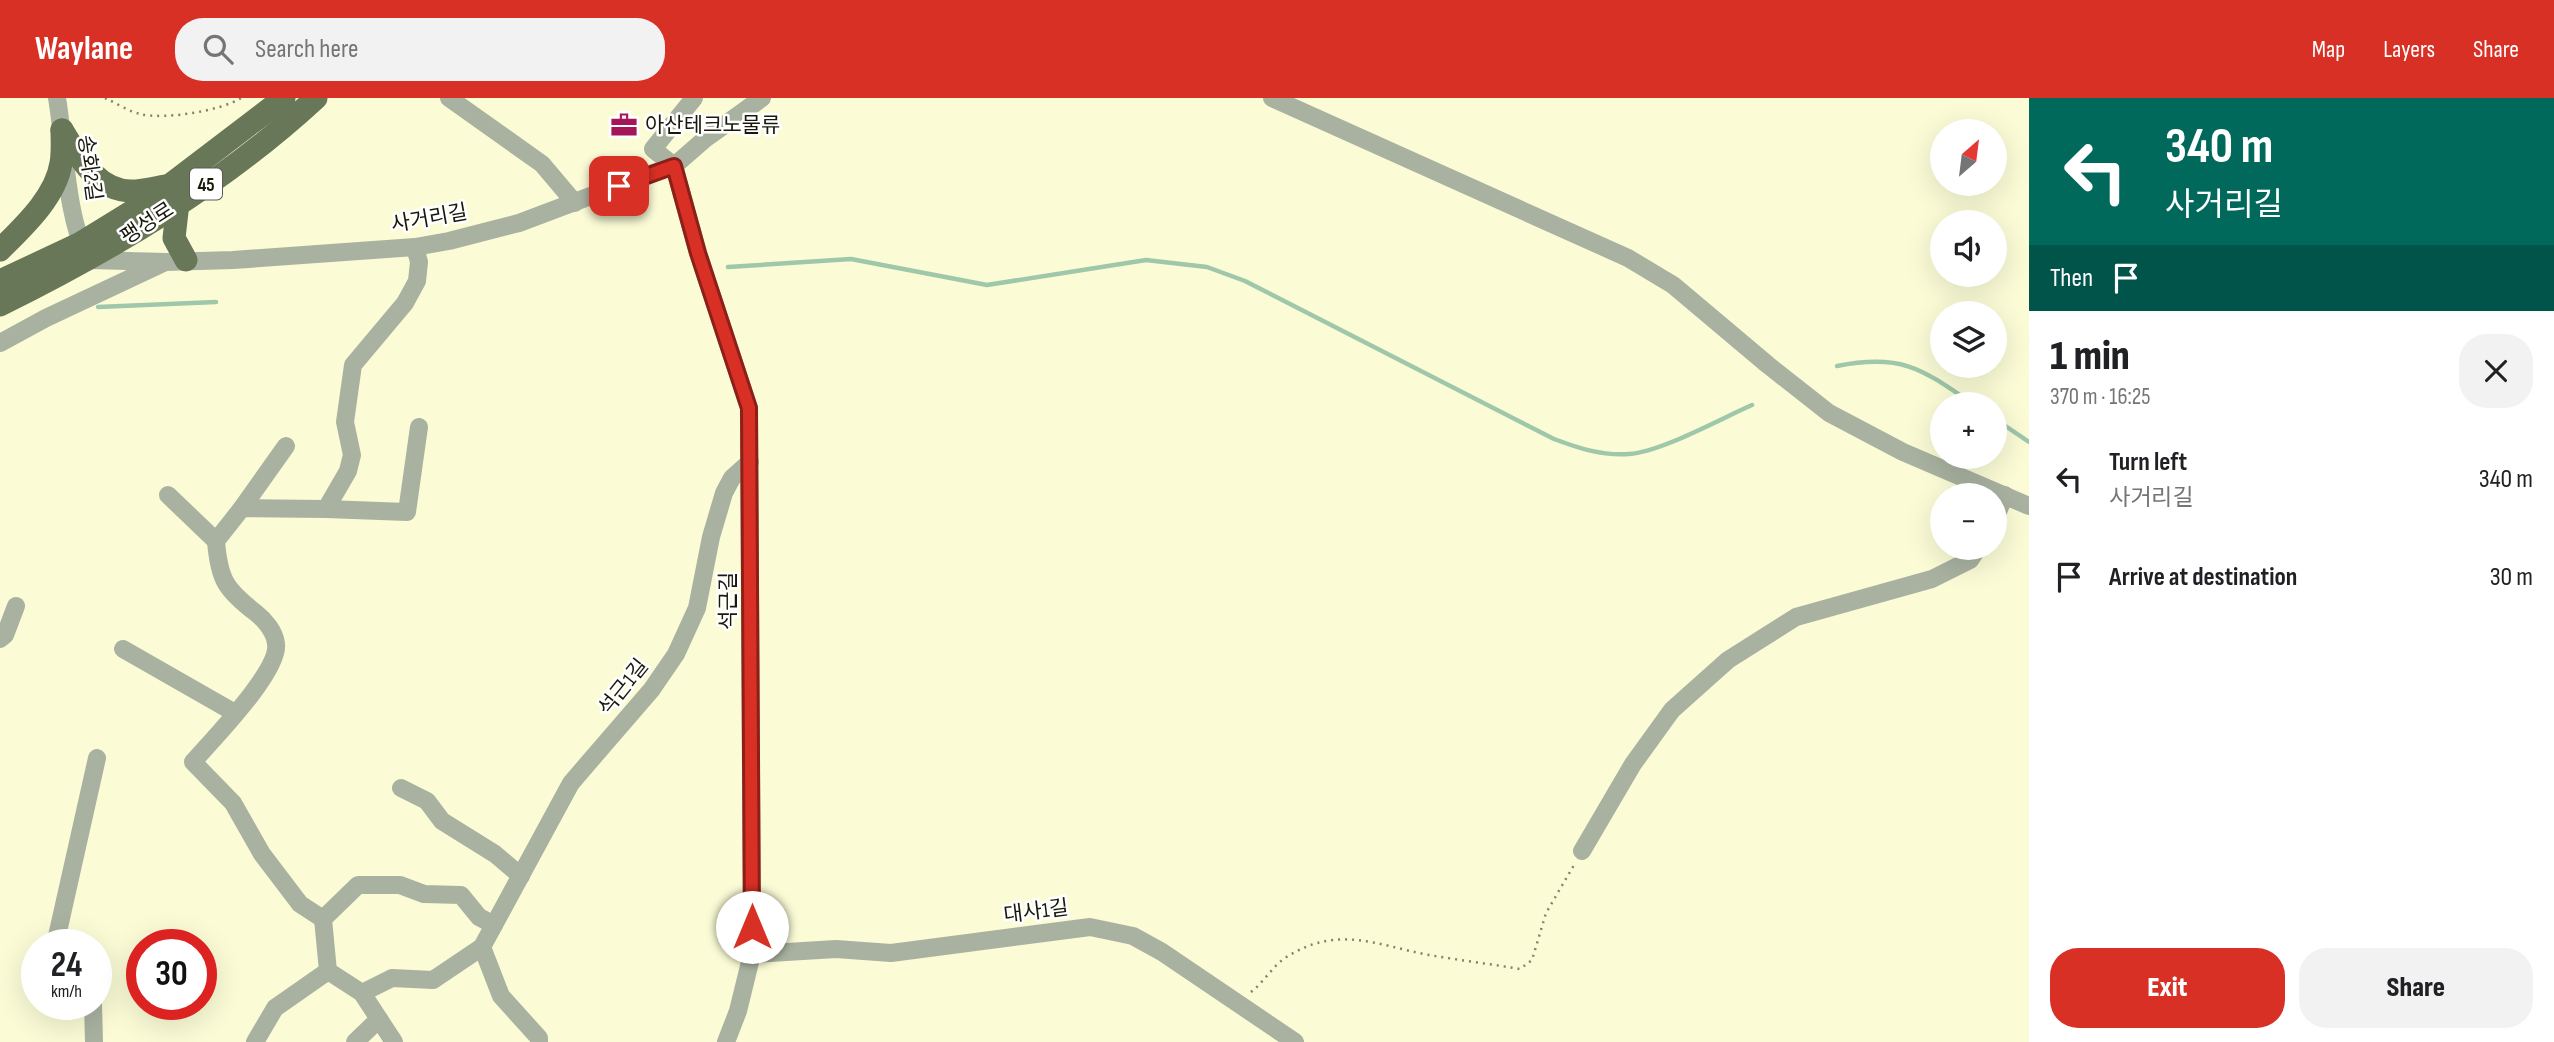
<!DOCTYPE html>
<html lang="en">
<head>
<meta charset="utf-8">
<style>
	:root { --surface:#fff; --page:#f2f2f2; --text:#202124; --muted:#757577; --accent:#d93025 }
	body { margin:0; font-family:"Sofia Sans Condensed","Noto Sans KR",sans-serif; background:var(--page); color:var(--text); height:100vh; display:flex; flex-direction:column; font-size:26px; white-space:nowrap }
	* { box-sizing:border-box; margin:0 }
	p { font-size:23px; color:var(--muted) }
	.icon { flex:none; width:38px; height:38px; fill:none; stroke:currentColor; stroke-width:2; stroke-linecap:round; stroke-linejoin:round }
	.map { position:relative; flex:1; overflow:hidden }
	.side { display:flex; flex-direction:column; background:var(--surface); width:525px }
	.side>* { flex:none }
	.guide { background:#00695c; color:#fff; overflow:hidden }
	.needle { width:46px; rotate:28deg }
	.controls { position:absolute; left:1930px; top:21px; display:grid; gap:14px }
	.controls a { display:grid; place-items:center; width:77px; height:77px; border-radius:50%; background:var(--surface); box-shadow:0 7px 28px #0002; font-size:35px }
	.speed { position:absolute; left:21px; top:831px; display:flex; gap:14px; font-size:35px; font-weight:700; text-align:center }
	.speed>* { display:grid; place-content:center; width:91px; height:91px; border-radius:50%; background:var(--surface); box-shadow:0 7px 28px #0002; line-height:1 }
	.speed small { font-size:18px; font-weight:400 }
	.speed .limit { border:10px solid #d22; background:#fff; color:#111 }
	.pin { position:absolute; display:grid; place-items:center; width:60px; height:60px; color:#fff; margin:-30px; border-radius:14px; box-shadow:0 4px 10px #0006 }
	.me { position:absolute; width:77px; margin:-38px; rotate:0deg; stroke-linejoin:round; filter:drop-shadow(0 0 5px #0008) }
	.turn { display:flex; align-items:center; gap:24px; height:147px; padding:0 21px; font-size:32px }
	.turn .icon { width:91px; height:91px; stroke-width:2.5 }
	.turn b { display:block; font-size:49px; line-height:60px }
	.then { display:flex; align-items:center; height:66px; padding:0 21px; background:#0003; gap:14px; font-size:26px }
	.round { display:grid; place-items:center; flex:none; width:74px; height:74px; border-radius:28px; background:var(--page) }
	.head { display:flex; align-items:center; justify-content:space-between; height:119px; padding:0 21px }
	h1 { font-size:42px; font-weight:800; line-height:52px }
	.primary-button { display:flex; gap:14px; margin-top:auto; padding:14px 21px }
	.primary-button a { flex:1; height:80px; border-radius:28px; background:var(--accent); color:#fff; font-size:28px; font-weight:800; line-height:80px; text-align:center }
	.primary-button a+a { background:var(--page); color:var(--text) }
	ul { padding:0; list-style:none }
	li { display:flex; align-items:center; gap:21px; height:98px; padding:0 21px }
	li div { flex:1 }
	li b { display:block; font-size:26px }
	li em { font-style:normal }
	header { display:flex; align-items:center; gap:42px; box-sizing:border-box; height:98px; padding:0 35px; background:var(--accent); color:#fff }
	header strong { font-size:33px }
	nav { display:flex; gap:38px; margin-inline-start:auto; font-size:24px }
	.search { width:490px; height:63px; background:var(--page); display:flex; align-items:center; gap:18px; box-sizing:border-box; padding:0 24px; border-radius:28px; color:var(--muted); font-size:26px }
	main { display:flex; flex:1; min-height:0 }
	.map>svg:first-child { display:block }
</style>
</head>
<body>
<header>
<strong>Waylane</strong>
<div class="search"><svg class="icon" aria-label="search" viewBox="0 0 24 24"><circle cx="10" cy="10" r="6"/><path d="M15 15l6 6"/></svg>Search here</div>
<nav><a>Map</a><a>Layers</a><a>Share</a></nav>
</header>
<main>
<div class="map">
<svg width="2029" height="944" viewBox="0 0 2029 944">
	<rect width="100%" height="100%" fill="#fbfcd6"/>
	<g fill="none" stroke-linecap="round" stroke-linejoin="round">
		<g stroke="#9fc7a9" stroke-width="4.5">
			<path d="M 728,169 L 851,161 L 987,187 L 1146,162 L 1207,169 L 1245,183 L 1554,341 C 1578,350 1602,358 1629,356 C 1661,354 1720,321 1752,307"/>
			<path d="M 98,209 L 216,204"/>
			<path d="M 1837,268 C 1902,255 1922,271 1973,306"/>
			<path d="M 1995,321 L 2029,344"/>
		</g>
		<g stroke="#82836a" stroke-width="2.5" stroke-dasharray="2 5" stroke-linecap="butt">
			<path d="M 105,0 C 116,5 128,13 140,16 C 165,22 220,13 241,0"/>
			<path d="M 1251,894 C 1263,885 1272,869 1285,860 C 1337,826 1376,847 1429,857 C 1459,862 1490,866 1520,871 L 1532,862 L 1546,815 L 1574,767"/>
		</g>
		<g stroke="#a9b2a1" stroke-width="18">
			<path d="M 57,0 C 65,47 66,122 89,162 L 166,164 L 233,162 L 415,149 L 449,143 L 519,125 L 641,79 L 674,68 L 705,41 L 762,0"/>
			<path d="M 449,0 L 542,66 L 575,105"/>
			<path d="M 694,0 L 653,51 L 674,68 L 698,155 L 749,310 L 752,856 L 738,913 L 726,944"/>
			<path d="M 1272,0 L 1628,160 L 1673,187 L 1768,267 L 1829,315 L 1903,354 L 2029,408"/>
			<path d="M 0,245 L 46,220 L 163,165"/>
			<path d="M 168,397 L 216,443"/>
			<path d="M 242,410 L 286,348"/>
			<path d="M 326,411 L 407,414 L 419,329"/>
			<path d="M 1995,421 L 2005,397"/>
			<path d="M 0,541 L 5,537 L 16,508"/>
			<path d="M 123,551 L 235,615"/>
			<path d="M 401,690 L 427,703 L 442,723 L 495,756 L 521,778"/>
			<path d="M 1582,753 L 1633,666 L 1672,612 L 1728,562 L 1796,519 L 1932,481 L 1970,462 L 1978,450"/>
			<path d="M 323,821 L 300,806 L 262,756 L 233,705 L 193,664 C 212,642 280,573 276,546 C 275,534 265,522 256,515 C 226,492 219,482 216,443 L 242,410 L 326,411 L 348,373 L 352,357 L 345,324 L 353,267 L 405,205 L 417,183 L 419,164 L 415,149"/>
			<path d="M 55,847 L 97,660"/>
			<path d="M 482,849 L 501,898 L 539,940 L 539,944"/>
			<path d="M 752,856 L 836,851 L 891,855 L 1090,829 L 1133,838 L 1162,854 L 1295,944"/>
			<path d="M 362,895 L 392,880 L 433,882 L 482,849 L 571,685 L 652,591 L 676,556 L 697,510 L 711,439 L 724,395 L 732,380 L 750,364"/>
			<path d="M 93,906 L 94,944"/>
			<path d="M 255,944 L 275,910 L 328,873"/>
			<path d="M 355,944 L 379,921"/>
			<path d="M 394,944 L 362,895 L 328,873 L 323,821 L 358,787 L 400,787 L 424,796 L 461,797 L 479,819 L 494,827"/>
		</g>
		<g stroke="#677758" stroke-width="23">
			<path d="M 62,32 C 78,57 96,93 131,93 C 142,93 154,90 165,88"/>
			<path d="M 178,105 L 174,140 L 186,162"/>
			<path d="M 0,152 C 23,129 56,99 61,65 C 63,54 62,43 62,32"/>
			<path d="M 0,183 L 79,146 L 149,103 L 284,0"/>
			<path d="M 0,207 C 113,151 223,86 316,0"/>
		</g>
	</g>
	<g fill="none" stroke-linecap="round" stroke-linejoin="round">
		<g stroke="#8d1f18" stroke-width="18">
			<path id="route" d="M 619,88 L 674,68 L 698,155 L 749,310 L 752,829"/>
		</g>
		<use href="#route" stroke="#d93025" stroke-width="12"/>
	</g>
	<defs>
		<g id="office-bare" transform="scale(2.1)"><path d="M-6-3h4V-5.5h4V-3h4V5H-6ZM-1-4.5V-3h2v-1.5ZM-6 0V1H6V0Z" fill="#a51658" stroke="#fff" stroke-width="2.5" paint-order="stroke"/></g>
	</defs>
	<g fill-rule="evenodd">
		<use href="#office-bare" x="624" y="27"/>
	</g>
	<g text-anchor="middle" stroke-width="5" stroke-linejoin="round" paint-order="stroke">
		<rect fill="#fff" stroke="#5d5d54" stroke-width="2" x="190" y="70.5" width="32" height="31" rx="5"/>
		<g font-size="19" font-weight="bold" fill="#18180b">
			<text x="206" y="93">45</text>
		</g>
		<g font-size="21" fill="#18180b" stroke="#fff" text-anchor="start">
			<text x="645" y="34">아산테크노물류</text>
		</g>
		<g font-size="21" fill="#18180b" stroke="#fff">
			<text transform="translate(90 70) rotate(82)" y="7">송화2길</text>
			<text transform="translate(429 120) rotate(-10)" y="7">사거리길</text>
			<text transform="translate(147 125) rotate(-33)" y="7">팽성로</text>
			<text transform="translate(728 503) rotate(-90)" y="7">석근길</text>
			<text transform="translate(623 589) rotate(-51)" y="7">석근1길</text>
			<text transform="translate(1036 813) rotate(-7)" y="7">대사1길</text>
		</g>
	</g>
</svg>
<div class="controls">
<a><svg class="needle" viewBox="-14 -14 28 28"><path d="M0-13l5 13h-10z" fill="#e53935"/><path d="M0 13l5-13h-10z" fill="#757577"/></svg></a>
<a><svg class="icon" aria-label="sound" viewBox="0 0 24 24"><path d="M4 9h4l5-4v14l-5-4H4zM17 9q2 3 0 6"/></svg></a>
<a><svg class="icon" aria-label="layers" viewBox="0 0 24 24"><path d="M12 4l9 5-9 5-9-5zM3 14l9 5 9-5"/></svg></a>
<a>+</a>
<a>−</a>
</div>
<div class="speed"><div>24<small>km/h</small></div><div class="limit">30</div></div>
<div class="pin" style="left:619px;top:88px;background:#d93025"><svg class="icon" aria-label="arrive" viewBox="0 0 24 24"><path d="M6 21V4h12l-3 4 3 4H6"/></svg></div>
<svg class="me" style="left:752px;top:829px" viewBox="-20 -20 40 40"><circle r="19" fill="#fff"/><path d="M0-13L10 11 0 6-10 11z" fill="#d93025"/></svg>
</div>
<section class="side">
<div class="guide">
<div class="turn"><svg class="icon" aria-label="left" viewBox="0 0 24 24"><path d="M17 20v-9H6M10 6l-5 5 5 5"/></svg><div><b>340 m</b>사거리길</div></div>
<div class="then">Then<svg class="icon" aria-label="arrive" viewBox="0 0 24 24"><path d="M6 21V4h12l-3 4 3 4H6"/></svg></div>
</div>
<div class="head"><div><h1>1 min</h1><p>370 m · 16:25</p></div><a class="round"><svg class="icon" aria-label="close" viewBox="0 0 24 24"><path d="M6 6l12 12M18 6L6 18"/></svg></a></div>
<ul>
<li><svg class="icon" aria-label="left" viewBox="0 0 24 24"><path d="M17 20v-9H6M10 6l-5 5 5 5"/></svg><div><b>Turn left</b><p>사거리길</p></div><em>340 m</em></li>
<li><svg class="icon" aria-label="arrive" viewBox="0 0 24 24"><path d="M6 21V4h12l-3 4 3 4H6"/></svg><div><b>Arrive at destination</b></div><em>30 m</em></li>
</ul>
<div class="primary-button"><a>Exit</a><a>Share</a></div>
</section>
</main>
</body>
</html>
